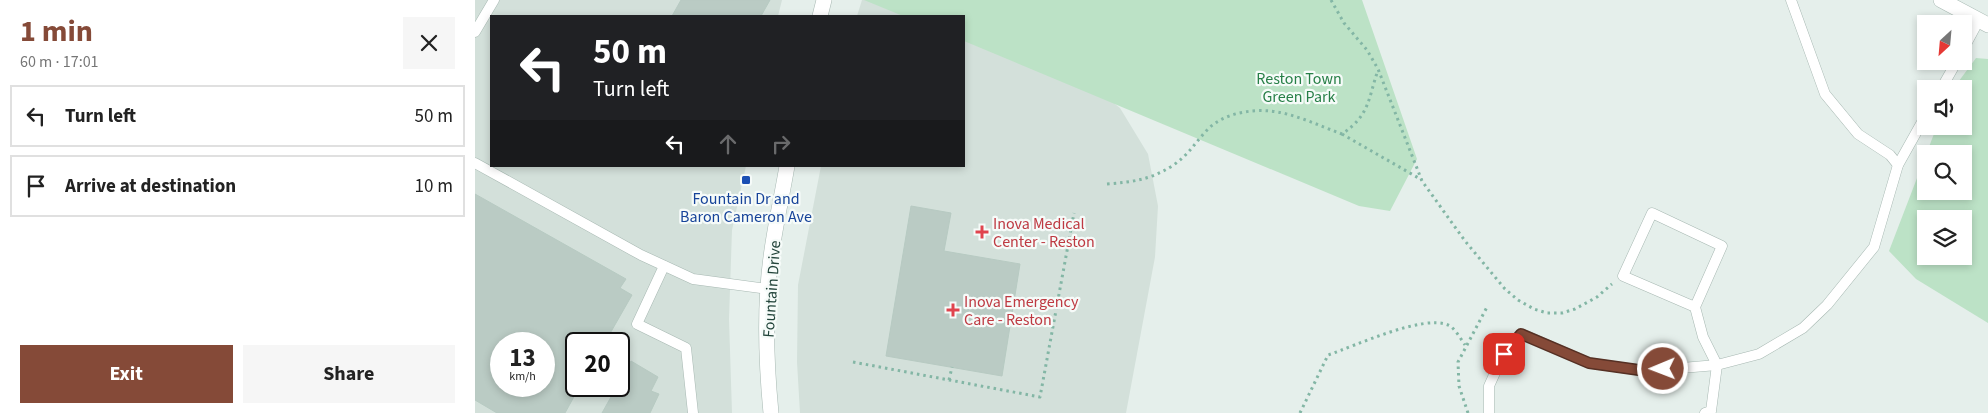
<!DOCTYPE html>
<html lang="en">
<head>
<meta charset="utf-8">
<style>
	:root { --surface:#fff; --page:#f6f6f6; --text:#222; --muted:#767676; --line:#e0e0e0; --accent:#854a38 }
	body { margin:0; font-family:"Source Sans 3",sans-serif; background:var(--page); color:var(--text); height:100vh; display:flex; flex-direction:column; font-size:19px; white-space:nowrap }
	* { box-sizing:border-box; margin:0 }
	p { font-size:16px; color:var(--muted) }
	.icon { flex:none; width:28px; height:28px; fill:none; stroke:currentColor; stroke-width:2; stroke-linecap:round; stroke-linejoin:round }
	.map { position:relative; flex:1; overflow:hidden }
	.details { display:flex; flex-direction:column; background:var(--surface); width:475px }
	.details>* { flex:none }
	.top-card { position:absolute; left:15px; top:15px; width:475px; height:152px; border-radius:0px; box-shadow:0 2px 8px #0003; background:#202124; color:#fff; overflow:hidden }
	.needle { width:32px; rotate:206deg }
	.tools { position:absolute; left:1442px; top:15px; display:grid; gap:10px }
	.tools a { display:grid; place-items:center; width:55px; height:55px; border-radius:0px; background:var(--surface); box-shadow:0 2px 8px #0003; font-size:25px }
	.speed { position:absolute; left:15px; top:332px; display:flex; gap:10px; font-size:25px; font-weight:700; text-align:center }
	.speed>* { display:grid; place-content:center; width:65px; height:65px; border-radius:50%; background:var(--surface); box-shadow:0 2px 8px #0003; line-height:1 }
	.speed small { font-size:12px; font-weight:400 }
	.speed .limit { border:2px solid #111; border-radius:8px; background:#fff; color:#111 }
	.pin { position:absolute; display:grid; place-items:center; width:42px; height:42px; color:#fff; margin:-21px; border-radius:10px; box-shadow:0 2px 8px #0006 }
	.me { position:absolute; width:55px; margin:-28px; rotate:269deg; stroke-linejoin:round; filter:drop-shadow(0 0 4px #0008) }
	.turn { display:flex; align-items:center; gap:18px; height:105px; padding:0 20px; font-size:22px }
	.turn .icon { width:65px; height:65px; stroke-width:2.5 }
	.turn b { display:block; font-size:35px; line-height:42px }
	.lanes { display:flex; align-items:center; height:48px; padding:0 20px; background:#0003; justify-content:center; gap:25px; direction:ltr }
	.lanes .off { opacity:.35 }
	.round { display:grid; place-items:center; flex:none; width:52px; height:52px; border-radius:0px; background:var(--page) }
	.summary { display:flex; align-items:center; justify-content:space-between; height:85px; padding:0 20px }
	h1 { font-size:30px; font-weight:700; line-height:38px; color:var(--accent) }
	.button { display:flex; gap:10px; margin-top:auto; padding:10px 20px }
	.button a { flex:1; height:58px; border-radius:0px; background:var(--accent); color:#fff; font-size:20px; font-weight:700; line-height:58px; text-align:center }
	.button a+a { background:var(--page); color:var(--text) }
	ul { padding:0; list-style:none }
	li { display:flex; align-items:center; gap:15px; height:62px; margin:0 10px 8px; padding:0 10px; border:2px solid var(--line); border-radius:0px }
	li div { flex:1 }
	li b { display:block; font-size:19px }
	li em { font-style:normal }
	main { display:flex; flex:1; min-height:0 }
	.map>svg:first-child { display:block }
</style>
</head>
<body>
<main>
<section class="details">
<div class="summary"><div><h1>1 min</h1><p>60 m · 17:01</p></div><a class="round"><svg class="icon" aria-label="close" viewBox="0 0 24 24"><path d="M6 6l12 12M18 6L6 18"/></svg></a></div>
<ul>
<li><svg class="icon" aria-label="left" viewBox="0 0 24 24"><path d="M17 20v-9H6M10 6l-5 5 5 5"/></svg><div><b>Turn left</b></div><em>50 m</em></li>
<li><svg class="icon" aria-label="arrive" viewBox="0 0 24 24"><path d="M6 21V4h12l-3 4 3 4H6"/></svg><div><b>Arrive at destination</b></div><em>10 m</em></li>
</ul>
<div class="button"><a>Exit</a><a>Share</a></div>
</section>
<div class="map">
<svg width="1513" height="413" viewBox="0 0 1513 413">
	<rect width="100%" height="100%" fill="#e5efeb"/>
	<g fill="#d3e0da" fill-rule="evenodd">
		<path d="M 0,0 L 307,0 L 303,16 L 16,16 L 16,166 L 271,166 L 257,230 L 254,319 L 257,413 L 0,413 ZM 26,344 L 69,344 L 69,386 L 26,386 ZM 101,344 L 144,344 L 144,386 L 101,386 Z"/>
		<path d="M 387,0 L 455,0 L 578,55 L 645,108 L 673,154 L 683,206 L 680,257 L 651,413 L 325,413 L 322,362 L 323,285 L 346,166 L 489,166 L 489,16 L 382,16 Z"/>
	</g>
	<g fill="#bce2c6" fill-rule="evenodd">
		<path d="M 389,0 L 887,0 L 942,159 L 915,211 L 884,206 L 489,41 L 489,16 L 428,16 Z"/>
		<path d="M 1501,58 L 1513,59 L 1513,323 L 1441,279 L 1414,251 L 1462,126 L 1489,126 L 1489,89 L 1478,89 ZM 1451,154 L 1489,154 L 1489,191 L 1451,191 ZM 1451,219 L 1489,219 L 1489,256 L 1451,256 Z"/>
	</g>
	<g fill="#bacbc4" stroke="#b7cac2" fill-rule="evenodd">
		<path d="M 206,0 L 295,0 L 286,16 L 197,16 Z"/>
		<path d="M 0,194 L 151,279 L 145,288 L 157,295 L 129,344 L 101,344 L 101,393 L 90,413 L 22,413 L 0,400 ZM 26,344 L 69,344 L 69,386 L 26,386 Z"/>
		<path d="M 436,206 L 476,213 L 469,251 L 545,264 L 527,376 L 411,356 Z"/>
		<path d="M 156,361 L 183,377 L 176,391 L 184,394 L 175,413 L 127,413 Z"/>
	</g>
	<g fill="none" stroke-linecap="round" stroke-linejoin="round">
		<g stroke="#a7b8b2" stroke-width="11">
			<g id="service">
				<path d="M 1316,0 L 1350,94 L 1383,134 L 1415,155 L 1423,165"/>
				<path d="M 0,32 L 19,0"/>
				<path d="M 1489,48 L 1504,20"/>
				<path d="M 1466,89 L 1482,61"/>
				<path d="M 0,163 L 166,255 L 218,279 L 293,289"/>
				<path d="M 189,266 L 162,324 L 211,348 L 218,413"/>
				<path d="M 1220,307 L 1148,276 L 1177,213 L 1247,246 L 1220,307 L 1228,337 L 1242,365 L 1236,411 L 1230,413"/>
				<path d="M 1014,413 L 1014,386 L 1029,353 L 1047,334 L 1114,363 L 1171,371 L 1242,365 L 1284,354 L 1328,328 L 1352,305 L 1399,247 L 1423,165 L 1451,115"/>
			</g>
		</g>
		<g stroke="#a7b8b2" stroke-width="16">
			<path id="minor" d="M 1466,0 L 1513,25"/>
		</g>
		<g stroke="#a7b8b2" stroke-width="16">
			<g id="tertiary">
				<path d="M 345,16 L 349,0"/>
				<path d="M 296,413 C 291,361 289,308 296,257 C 300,226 307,196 312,166"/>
			</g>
		</g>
		<g stroke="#83b6a5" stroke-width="3" stroke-dasharray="2.5 4" stroke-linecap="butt">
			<path d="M 856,0 L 869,23 L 892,50 L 903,69 L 947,181 L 990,241 L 1030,289 L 1043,300 L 1059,309 L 1072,313 L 1087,313 L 1100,309 L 1122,297 L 1137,284"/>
			<path d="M 867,134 L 947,180"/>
			<path d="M 632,184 C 657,182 675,180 697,166 C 714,155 721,141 734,128 C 749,114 774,109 795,111 C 818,113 845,126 867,134 C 895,115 893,99 903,70"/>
			<path d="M 378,362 L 565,397 L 599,213"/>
			<path d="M 474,380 L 477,367"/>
			<path d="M 825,413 L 853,355 C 880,346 948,314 973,325 C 979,327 986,339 990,345"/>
			<path d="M 993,413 L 984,386 L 983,362 L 1012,307"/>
		</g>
		<use href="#service" stroke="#fff" stroke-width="10"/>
		<use href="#minor" stroke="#fff" stroke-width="15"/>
		<use href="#tertiary" stroke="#fff" stroke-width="15"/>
	</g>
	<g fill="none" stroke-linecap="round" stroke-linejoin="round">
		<g stroke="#563024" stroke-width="12">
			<path id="route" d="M 1029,354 L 1046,334 L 1114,363 L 1171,371 L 1188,369"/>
		</g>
		<use href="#route" stroke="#854a38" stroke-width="9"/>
	</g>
	<rect fill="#1a4fb4" stroke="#f6fbf9" stroke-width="2" x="266" y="175" width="10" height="10" rx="2.5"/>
	<g fill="#e0444e" stroke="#f6fbf9" stroke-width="2">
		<path d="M504.5 224.5h5v5h5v5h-5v5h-5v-5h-5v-5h5z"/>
		<path d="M475.5 302.5h5v5h5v5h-5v5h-5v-5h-5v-5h5z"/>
	</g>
	<g text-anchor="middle" stroke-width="4.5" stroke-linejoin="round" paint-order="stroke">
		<g font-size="16" fill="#277f47" stroke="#f6fbf9">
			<text x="824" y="84">Reston Town<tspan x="824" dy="18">Green Park</tspan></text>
		</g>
		<g font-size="16" fill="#164399" stroke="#f6fbf9">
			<text x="271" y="204">Fountain Dr and<tspan x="271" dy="18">Baron Cameron Ave</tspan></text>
		</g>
		<g font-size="16" fill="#be3a42" stroke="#f6fbf9" text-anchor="start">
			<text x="518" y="229">Inova Medical<tspan x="518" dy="18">Center - Reston</tspan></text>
			<text x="489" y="307">Inova Emergency<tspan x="489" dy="18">Care - Reston</tspan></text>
		</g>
		<g font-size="16" fill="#22443a" stroke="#f6fbf9">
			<text transform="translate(296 289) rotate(-86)" y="6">Fountain Drive</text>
		</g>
	</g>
</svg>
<div class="tools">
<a><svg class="needle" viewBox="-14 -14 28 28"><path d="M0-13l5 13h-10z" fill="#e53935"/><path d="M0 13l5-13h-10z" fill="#767676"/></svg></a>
<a><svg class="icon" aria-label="sound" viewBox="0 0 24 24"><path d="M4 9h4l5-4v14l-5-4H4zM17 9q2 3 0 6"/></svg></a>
<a><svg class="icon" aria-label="search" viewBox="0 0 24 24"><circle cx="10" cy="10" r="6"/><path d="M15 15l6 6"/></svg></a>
<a><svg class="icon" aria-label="layers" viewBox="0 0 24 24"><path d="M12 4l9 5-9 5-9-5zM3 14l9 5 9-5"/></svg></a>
</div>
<div class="speed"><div>13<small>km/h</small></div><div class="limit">20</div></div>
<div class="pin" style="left:1029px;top:354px;background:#d93025"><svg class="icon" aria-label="arrive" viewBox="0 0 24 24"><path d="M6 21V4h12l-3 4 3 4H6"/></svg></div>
<svg class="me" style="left:1188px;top:369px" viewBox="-20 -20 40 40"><circle r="17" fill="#854a38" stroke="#fff" stroke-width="3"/><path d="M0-11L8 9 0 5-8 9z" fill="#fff"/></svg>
<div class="top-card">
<div class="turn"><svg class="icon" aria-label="left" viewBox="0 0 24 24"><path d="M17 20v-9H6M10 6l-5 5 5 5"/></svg><div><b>50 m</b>Turn left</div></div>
<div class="lanes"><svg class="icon" aria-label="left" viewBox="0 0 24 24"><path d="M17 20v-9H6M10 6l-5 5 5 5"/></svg><svg class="icon off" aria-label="ahead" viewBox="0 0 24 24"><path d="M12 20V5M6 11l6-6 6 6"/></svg><svg class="icon off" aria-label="right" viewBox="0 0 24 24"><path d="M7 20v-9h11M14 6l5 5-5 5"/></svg></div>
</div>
</div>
</main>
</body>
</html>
